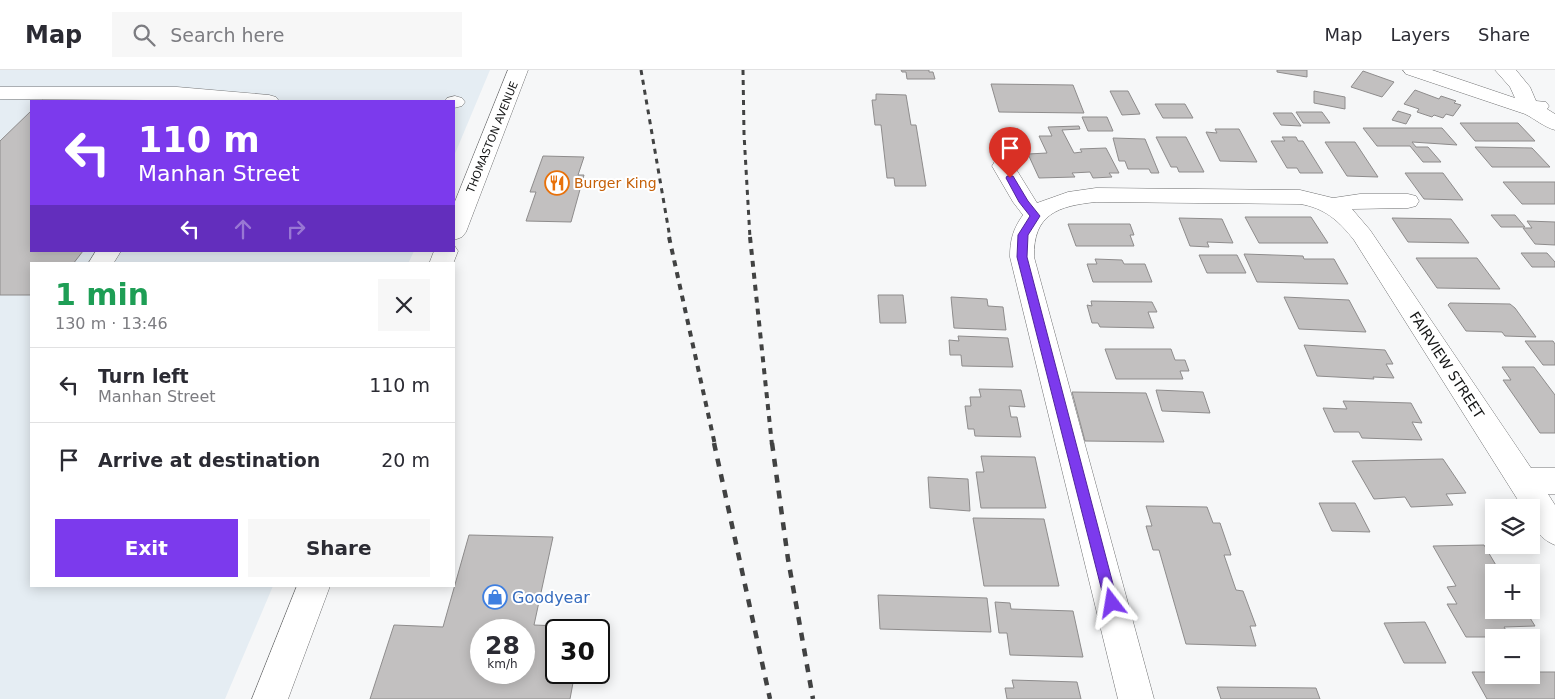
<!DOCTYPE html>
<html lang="en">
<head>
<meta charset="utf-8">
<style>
	:root { --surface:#fff; --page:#f7f7f7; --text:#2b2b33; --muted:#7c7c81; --line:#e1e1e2; --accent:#7c3aed }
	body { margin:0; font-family:"DejaVu Sans",sans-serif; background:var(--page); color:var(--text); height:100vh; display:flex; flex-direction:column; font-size:19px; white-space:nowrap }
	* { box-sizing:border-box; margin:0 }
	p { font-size:16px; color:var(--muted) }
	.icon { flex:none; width:28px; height:28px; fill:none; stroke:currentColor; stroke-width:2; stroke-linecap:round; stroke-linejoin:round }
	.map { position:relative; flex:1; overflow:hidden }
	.drawer { position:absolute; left:30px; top:192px; width:425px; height:325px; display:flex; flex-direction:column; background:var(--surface); border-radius:0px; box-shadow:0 2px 12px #0003 }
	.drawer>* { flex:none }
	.guide { position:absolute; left:30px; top:30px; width:425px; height:152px; border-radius:0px; box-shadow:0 2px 12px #0003; background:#7c3aed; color:#fff; overflow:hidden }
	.tools { position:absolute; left:1485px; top:429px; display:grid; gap:10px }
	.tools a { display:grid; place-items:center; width:55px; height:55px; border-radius:0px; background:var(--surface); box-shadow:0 2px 12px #0003; font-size:25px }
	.speed { position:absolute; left:470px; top:549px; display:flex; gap:10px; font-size:25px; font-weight:700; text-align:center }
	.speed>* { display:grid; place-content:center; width:65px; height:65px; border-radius:50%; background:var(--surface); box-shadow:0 2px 12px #0003; line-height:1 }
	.speed small { font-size:12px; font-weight:400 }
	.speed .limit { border:2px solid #111; border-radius:8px; background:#fff; color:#111 }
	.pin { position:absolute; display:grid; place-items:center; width:42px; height:42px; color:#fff; margin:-51px -21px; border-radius:50% 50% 50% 0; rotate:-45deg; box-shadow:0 0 5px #0007 }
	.pin .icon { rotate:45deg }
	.me { position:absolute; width:55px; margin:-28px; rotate:346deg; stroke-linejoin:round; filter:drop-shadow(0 0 4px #0008) }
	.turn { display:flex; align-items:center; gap:18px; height:105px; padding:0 25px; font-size:22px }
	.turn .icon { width:65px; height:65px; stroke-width:2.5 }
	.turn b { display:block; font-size:35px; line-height:42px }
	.lanes { display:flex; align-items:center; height:48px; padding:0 25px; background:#0003; justify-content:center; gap:25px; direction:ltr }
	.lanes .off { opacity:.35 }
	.round { display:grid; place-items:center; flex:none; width:52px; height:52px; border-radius:0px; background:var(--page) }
	.headline { display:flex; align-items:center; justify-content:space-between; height:85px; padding:0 25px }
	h1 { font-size:30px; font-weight:800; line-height:38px; color:#1e9e55 }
	.button { display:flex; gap:10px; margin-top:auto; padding:10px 25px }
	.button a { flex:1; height:58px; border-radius:0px; background:var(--accent); color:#fff; font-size:20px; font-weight:800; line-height:58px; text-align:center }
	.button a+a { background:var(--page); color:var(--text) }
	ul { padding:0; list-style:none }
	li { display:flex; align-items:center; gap:15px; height:75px; padding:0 25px; border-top:1px solid var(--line) }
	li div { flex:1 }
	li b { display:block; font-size:19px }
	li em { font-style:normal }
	header { display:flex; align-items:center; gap:30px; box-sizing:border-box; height:70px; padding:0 25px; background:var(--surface); border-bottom:1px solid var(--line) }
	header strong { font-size:24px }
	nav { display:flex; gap:28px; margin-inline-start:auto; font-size:18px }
	.search { width:350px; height:45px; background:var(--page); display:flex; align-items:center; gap:12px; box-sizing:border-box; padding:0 18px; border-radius:0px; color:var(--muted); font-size:19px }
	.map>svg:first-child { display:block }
</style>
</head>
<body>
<header>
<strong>Map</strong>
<div class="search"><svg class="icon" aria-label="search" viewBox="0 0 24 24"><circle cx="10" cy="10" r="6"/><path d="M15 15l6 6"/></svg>Search here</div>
<nav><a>Map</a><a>Layers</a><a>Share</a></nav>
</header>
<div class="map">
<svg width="1555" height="629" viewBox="0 0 1555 629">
	<rect width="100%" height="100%" fill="#f6f7f8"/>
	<path fill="#e5edf3" d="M 0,0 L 490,0 L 454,86 L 454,31 L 31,31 L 31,181 L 414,181 L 408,194 L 31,194 L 31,516 L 273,516 L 225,629 L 0,629 Z"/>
	<g fill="#c2c0c0" stroke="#8e8c8c" fill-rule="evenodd">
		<path d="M 901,0 L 929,0 L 929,2 L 933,2 L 935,9 L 907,9 L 906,2 L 902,2 Z"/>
		<path d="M 1277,0 L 1307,0 L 1307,7 L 1277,2 Z"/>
		<path d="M 1363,1 L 1394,12 L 1382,27 L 1351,17 Z"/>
		<path d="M 991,14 L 1073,15 L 1084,43 L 999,42 Z"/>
		<path d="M 1415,20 L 1439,29 L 1441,26 L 1456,31 L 1454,33 L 1461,35 L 1453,46 L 1446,44 L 1443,48 L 1434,45 L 1432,47 L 1417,42 L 1419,39 L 1404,34 Z"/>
		<path d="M 1110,21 L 1128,21 L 1140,44 L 1122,45 Z"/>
		<path d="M 1314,21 L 1345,27 L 1345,39 L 1314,33 Z"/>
		<path d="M 876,24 L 906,25 L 911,55 L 916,55 L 926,116 L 895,116 L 894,108 L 887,108 L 881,55 L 875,55 L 872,30 L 876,30 Z"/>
		<path d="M 45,27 L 185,29 L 183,31 L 41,31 Z"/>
		<path d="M 1155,34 L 1185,34 L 1193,48 L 1163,48 Z"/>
		<path d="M 31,41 L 31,181 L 83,181 L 73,194 L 31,194 L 31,225 L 0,225 L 0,71 Z"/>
		<path d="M 1398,41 L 1411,45 L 1406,54 L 1392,50 Z"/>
		<path d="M 1296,42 L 1322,42 L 1330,53 L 1303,53 Z"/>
		<path d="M 1273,43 L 1292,43 L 1301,56 L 1281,55 Z"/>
		<path d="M 1082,47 L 1107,47 L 1113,61 L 1088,61 Z"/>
		<path d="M 1460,53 L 1518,53 L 1535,71 L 1475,71 Z"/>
		<path d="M 1079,56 L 1080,59 L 1062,60 L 1074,83 L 1082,82 L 1080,79 L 1106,78 L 1119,103 L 1109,103 L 1112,107 L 1093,108 L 1090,102 L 1072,103 L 1075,107 L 1039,108 L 1028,84 L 1047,83 L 1039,66 L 1052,66 L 1048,57 Z"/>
		<path d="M 1363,58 L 1442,58 L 1457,75 L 1412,72 L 1416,77 L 1428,77 L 1441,92 L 1423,92 L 1410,76 L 1377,76 Z"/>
		<path d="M 1215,59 L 1239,59 L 1257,92 L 1220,91 L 1206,62 L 1217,63 Z"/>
		<path d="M 1156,67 L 1186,67 L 1204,102 L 1179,102 L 1177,97 L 1171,97 Z"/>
		<path d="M 1282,67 L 1296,67 L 1298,71 L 1303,71 L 1323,103 L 1300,103 L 1297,98 L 1287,98 L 1271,71 L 1285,71 Z"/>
		<path d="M 1113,68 L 1145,69 L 1159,103 L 1151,103 L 1149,99 L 1128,99 L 1125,91 L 1119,91 Z"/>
		<path d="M 1325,72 L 1355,72 L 1378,107 L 1347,106 Z"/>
		<path d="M 1475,77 L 1532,78 L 1550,97 L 1492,97 Z"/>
		<path d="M 543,86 L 584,87 L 578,105 L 584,105 L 571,152 L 526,151 L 536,122 L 530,122 Z"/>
		<path d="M 1405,103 L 1443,103 L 1463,130 L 1424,129 Z"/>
		<path d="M 1503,112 L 1555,112 L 1555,134 L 1522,134 Z"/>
		<path d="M 1491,145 L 1515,145 L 1525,157 L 1501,157 Z"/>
		<path d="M 1245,147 L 1311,147 L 1328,173 L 1259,173 Z"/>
		<path d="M 1179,148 L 1222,149 L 1233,173 L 1207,172 L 1209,177 L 1190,176 Z"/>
		<path d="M 1392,148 L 1451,149 L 1469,173 L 1408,172 Z"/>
		<path d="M 1527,151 L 1555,152 L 1555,175 L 1535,174 L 1523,158 L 1532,158 Z"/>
		<path d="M 1068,154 L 1130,154 L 1134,165 L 1130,165 L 1134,176 L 1076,176 Z"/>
		<path d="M 1521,183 L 1547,183 L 1555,192 L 1555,197 L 1532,197 Z"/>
		<path d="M 1244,184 L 1303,186 L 1304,189 L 1334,189 L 1348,214 L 1257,212 Z"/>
		<path d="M 1199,185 L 1237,185 L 1246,203 L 1207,203 Z"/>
		<path d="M 1416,188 L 1477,188 L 1500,219 L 1437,218 Z"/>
		<path d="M 1095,189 L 1122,190 L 1124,194 L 1145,194 L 1152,212 L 1093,212 L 1087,194 L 1097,194 Z"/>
		<path d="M 878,225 L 903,225 L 906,253 L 880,253 Z"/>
		<path d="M 951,227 L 987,229 L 988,236 L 1003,237 L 1006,260 L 954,258 Z"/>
		<path d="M 1284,227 L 1349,230 L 1366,262 L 1299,259 Z"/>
		<path d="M 1091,231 L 1152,232 L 1157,242 L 1148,242 L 1154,258 L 1100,257 L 1098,253 L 1092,253 L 1087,235 L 1092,236 Z"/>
		<path d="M 1450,233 L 1510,234 L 1515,238 L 1536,267 L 1505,266 L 1502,262 L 1466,261 L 1448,235 Z"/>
		<path d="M 958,266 L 1008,268 L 1013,297 L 962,296 L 961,285 L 950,285 L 949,270 L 959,271 Z"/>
		<path d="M 1525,271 L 1553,271 L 1555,274 L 1555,295 L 1543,295 Z"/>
		<path d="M 1304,275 L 1385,280 L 1393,294 L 1386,294 L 1394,308 L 1373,307 L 1374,309 L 1317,306 Z"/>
		<path d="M 1105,279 L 1171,279 L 1175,290 L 1185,290 L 1189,301 L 1180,301 L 1183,309 L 1116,309 Z"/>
		<path d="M 1502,297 L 1534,297 L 1555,325 L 1555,363 L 1540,363 L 1503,310 L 1511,310 Z"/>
		<path d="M 979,319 L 1021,320 L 1025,337 L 1009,336 L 1011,347 L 1017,347 L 1021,367 L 975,366 L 974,359 L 968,359 L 965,336 L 971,336 L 970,327 L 981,327 Z"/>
		<path d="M 1156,320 L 1203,322 L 1210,343 L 1162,341 Z"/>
		<path d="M 1072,322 L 1146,323 L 1164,372 L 1085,371 Z"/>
		<path d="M 1343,331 L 1411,333 L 1422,353 L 1412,352 L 1422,370 L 1362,368 L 1359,362 L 1334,362 L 1323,338 L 1347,339 Z"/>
		<path d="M 981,386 L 1035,387 L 1046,438 L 981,438 L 976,402 L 984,402 Z"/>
		<path d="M 1443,389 L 1466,423 L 1446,424 L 1453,435 L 1411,437 L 1405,427 L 1374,429 L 1352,391 Z"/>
		<path d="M 928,407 L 968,409 L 970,441 L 930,438 Z"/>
		<path d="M 1319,433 L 1355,433 L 1370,462 L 1332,461 Z"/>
		<path d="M 1146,436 L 1207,437 L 1213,453 L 1220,453 L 1231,485 L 1224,485 L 1236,520 L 1243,521 L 1256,556 L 1250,556 L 1256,576 L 1186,574 L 1159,480 L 1153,480 L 1146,456 L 1152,456 Z"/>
		<path d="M 973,448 L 1044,449 L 1059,516 L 984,516 Z"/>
		<path d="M 469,465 L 553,467 L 534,555 L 583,557 L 582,560 L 556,560 L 556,602 L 575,602 L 570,629 L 370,629 L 394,555 L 443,557 ZM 481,560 L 524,560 L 524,602 L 481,602 Z"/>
		<path d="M 1484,475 L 1500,502 L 1494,502 L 1494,540 L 1531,540 L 1531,532 L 1538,543 L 1527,543 L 1535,556 L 1504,557 L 1510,567 L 1466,567 L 1447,534 L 1457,534 L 1447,517 L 1456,516 L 1433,476 Z"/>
		<path d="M 878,525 L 987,528 L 991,562 L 880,559 Z"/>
		<path d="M 995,532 L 1010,533 L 1011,539 L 1073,541 L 1083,587 L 1010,585 L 1007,563 L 999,563 Z"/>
		<path d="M 1425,552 L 1446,593 L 1404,593 L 1384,553 Z"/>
		<path d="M 1472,602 L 1494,602 L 1494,605 L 1531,605 L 1531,602 L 1555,602 L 1555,629 L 1487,629 Z"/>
		<path d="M 1012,610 L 1077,612 L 1081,629 L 1007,629 L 1005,618 L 1014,618 Z"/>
		<path d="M 1217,617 L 1316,618 L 1320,629 L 1221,629 Z"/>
	</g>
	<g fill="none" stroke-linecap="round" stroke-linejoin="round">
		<g stroke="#707172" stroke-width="1">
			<g id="minor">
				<path d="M 1403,0 L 1432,0 L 1515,28 L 1510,17 L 1495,0 L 1516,0 L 1530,17 L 1536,31 L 1546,32 L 1549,36 L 1547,39 L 1555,44 L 1555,60 C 1544,57 1535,49 1525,44 L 1406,4 Z"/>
				<path d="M 0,17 L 177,17 L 269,25 L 276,27 L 279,31 L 0,29 Z"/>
				<path d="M 455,26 L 462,28 L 465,32 L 462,36 L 454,38 L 454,31 L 445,31 L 447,28 Z"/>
				<path d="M 1003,89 L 1011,91 L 1037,133 L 1068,122 L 1096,118 L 1300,120 L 1333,128 L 1360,124 L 1408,124 L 1416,126 L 1419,131 L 1416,136 L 1408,138 L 1352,139 L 1370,160 L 1531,398 L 1555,398 L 1555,424 L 1548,424 L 1555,435 L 1555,475 C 1538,468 1531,455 1531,438 L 1523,438 L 1354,170 C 1339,151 1325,138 1300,134 L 1096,132 C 1058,136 1033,144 1034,187 L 1154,629 L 1118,629 L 1010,187 C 1010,170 1013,159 1023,145 L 1013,132 L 992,96 L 995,91 Z"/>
				<path d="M 96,181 L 121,181 L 113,194 L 88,194 Z"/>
			</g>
		</g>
		<g stroke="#707172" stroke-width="1">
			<g id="major">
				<path d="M 508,0 L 528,0 L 466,162 L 462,167 L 454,170 L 454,134 Z"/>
				<path d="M 454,175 L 458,181 L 453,194 L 429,194 L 434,181 L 454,181 Z"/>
				<path d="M 297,516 L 330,516 L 288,629 L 252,629 Z"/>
			</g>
		</g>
		<use href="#minor" fill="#fff" fill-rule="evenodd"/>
		<use href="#major" fill="#fff" fill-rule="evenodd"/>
		<g stroke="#414242" stroke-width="3" stroke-dasharray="5 5" stroke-linecap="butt">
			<path d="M 641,0 L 670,168"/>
			<path d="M 743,0 L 744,64 L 750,168"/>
		</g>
		<g stroke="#414242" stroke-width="4" stroke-dasharray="6 6" stroke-linecap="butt">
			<path d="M 669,167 L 715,375"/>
			<path d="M 750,167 L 772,375"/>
		</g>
		<g stroke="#414242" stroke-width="4.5" stroke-dasharray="8 8" stroke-linecap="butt">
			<path d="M 714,373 L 770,629"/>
			<path d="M 772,373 L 788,489 L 813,629"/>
		</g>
	</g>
	<path fill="#7c3aed" stroke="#51269a" d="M 1007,106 L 1013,106 L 1028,131 L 1040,146 L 1028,165 L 1027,187 L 1118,533 L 1116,537 L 1112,539 L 1107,537 L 1105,533 L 1017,187 L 1018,165 L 1030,146 L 1019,132 L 1006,108 Z"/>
	<defs>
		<g id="restaurant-ring" transform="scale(1.25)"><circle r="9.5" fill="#fff" stroke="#e8710a" stroke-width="1.5"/><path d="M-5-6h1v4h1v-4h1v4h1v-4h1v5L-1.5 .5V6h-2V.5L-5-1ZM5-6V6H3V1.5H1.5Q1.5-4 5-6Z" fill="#e8710a"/></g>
		<g id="shop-ring" transform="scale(1.25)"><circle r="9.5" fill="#fff" stroke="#3f7fe0" stroke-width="1.5"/><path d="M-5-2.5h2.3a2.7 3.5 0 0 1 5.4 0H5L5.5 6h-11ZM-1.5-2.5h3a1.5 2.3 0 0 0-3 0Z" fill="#3f7fe0"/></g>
	</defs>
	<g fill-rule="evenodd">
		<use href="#restaurant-ring" x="557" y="113"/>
		<use href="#shop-ring" x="495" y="527"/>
	</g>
	<g text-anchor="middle" stroke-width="4" stroke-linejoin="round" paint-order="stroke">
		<g font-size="11" fill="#141515" stroke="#fff">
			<text transform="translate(492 67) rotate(-68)" y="4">THOMASTON AVENUE</text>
		</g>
		<g font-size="14" fill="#c56008" stroke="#fff" text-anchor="start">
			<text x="574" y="118">Burger King</text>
		</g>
		<g font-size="14" fill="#141515" stroke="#fff">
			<text transform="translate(1447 295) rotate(57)" y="5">FAIRVIEW STREET</text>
		</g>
		<g font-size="16" fill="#366cbe" stroke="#fff" text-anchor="start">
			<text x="512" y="533">Goodyear</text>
		</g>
	</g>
</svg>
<div class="tools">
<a><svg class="icon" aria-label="layers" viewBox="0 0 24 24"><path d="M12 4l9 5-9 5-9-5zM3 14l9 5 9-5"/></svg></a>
<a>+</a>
<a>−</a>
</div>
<div class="speed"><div>28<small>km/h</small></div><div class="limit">30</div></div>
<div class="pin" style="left:1010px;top:108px;background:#d93025"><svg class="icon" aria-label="arrive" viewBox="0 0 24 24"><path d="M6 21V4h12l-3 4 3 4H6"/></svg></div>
<svg class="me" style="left:1112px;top:533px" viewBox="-20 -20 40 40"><path d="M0-17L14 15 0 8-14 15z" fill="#7c3aed" stroke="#fff" stroke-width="4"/></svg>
<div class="guide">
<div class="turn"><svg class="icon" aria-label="left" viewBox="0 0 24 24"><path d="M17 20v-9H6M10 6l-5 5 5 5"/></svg><div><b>110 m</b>Manhan Street</div></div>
<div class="lanes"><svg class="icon" aria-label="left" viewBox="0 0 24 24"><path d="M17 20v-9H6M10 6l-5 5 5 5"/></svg><svg class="icon off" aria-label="ahead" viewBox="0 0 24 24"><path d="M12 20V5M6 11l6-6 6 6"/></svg><svg class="icon off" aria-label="right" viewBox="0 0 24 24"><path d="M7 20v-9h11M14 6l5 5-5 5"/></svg></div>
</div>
<section class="drawer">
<div class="headline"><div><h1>1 min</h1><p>130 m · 13:46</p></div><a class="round"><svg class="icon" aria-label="close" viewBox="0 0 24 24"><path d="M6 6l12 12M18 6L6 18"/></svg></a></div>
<ul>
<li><svg class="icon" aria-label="left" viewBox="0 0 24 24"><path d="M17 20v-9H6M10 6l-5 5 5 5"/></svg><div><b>Turn left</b><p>Manhan Street</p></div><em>110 m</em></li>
<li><svg class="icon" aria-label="arrive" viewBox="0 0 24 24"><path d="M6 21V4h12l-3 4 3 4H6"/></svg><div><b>Arrive at destination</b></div><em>20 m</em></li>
</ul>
<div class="button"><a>Exit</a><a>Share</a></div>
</section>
</div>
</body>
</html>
